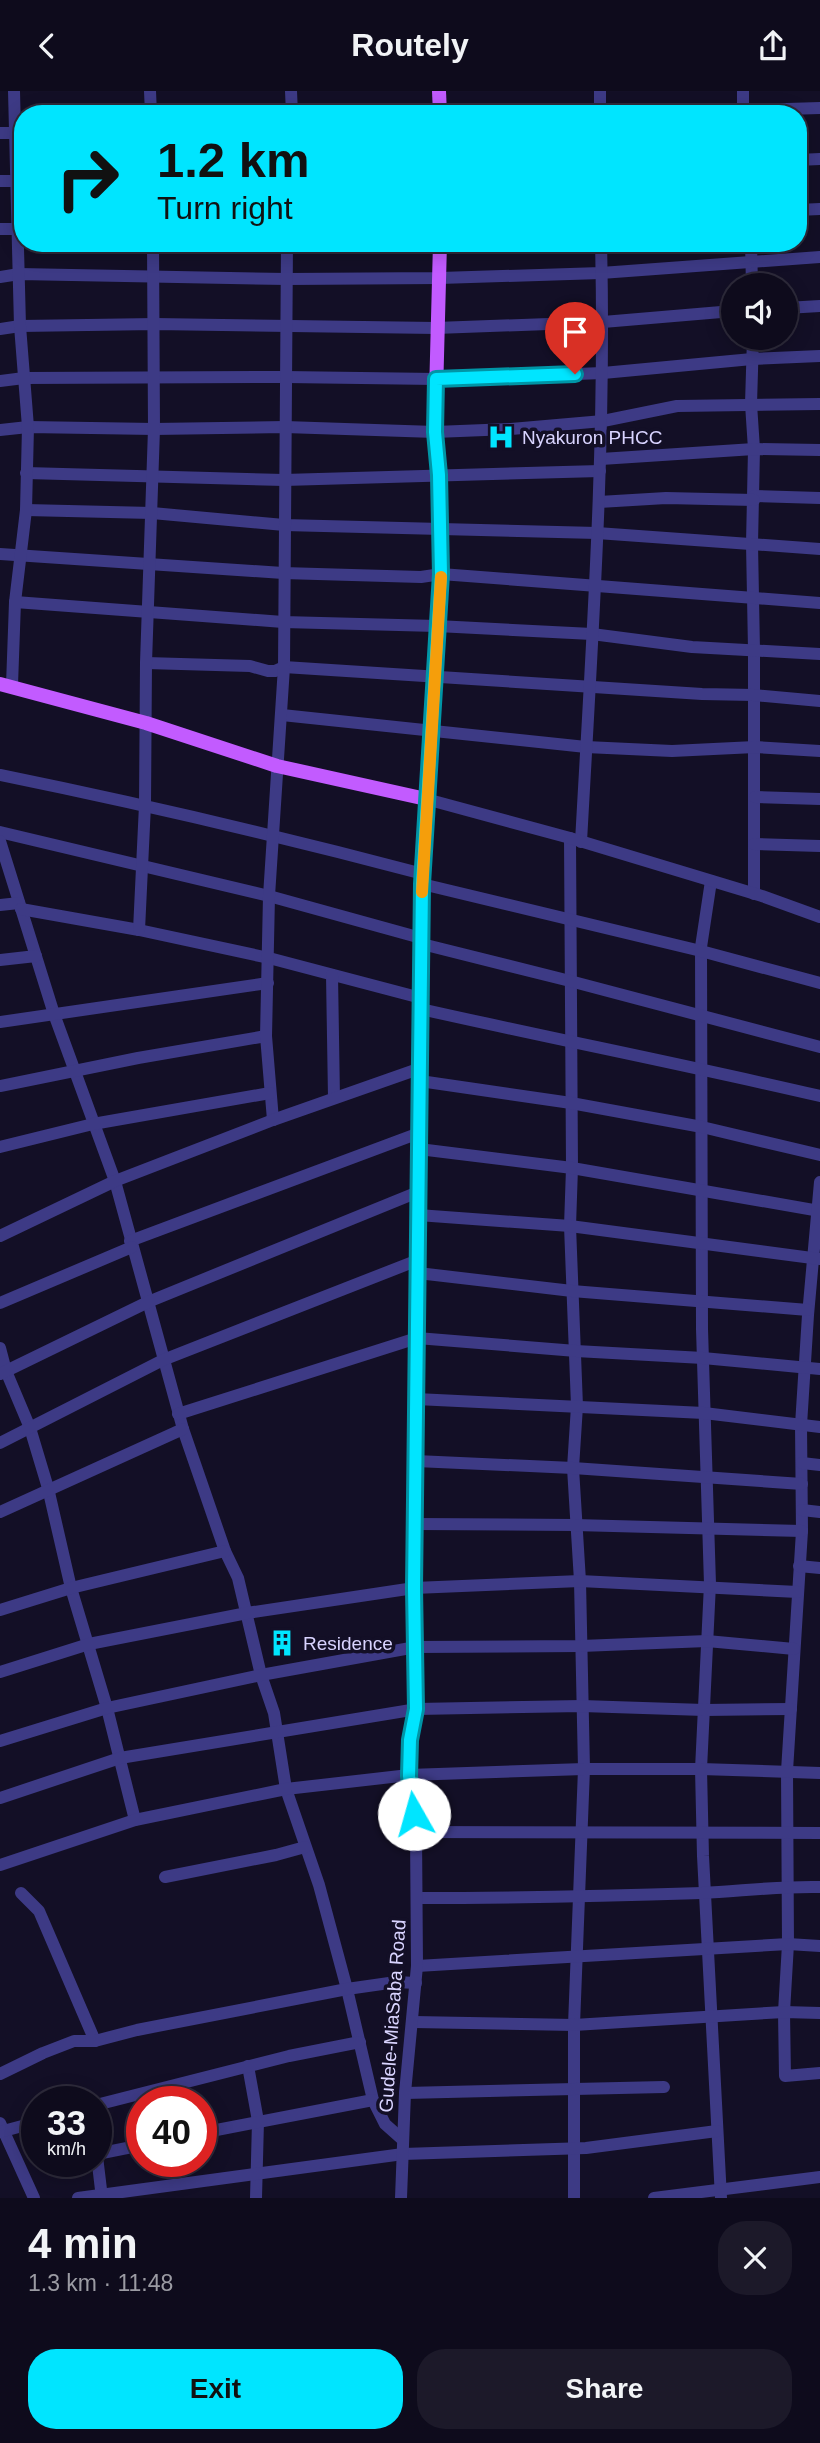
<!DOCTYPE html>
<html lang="en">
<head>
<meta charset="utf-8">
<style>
	:root { --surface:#0e0b1c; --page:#1c1929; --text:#f1f3f6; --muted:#9b9ba3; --line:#2e2b3b; --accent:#00e5ff }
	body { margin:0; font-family:Arial,sans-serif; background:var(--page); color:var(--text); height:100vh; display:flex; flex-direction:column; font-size:26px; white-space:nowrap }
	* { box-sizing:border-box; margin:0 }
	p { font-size:23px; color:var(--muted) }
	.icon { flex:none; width:38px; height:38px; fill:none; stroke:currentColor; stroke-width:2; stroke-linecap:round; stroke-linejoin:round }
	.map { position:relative; height:2107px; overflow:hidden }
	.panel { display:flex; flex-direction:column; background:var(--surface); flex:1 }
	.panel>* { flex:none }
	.hud { position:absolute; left:14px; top:14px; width:793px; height:147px; border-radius:28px; box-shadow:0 4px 18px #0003,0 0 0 2px var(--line); background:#00e5ff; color:#111; overflow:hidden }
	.buttons { position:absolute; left:721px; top:182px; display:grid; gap:14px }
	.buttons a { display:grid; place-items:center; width:77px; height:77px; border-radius:50%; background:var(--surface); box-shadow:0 4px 18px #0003,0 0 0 2px var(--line); font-size:35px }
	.speed { position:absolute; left:21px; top:1995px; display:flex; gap:14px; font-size:35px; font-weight:700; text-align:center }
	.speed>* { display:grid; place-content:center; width:91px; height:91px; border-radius:50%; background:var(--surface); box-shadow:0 4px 18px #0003,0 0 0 2px var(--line); line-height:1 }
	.speed small { font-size:18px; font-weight:400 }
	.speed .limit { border:10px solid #d22; background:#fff; color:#111 }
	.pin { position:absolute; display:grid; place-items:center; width:60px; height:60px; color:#fff; margin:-72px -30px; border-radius:50% 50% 50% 0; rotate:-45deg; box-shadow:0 0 7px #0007 }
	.pin .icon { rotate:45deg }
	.me { position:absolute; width:77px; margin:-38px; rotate:353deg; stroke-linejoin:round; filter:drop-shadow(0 0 5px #0008) }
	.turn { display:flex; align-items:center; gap:24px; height:147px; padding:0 28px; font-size:32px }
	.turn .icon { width:91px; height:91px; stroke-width:2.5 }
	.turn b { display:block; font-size:49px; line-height:60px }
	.round { display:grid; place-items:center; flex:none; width:74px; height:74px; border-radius:28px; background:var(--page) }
	.headline { display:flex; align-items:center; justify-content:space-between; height:119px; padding:0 28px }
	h1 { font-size:42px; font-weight:700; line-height:52px }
	.action { display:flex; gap:14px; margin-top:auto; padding:14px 28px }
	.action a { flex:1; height:80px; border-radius:28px; background:var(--accent); color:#111; font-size:28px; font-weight:700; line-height:80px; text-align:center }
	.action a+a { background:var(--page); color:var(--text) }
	header { display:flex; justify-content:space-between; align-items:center; height:91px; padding:0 28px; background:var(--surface); font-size:32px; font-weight:700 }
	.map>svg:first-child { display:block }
</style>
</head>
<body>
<header><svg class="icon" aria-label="back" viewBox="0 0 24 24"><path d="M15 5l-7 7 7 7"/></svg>Routely<svg class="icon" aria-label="share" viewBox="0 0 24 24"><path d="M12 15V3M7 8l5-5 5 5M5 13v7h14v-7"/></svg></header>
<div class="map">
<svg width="820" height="2107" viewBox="0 0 820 2107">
	<rect width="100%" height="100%" fill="#130f26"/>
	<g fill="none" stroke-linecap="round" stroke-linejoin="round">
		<g stroke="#3d3a85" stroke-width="12">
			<path d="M 150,0 L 151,23"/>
			<path d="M 291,0 L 292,23"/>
			<path d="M 600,0 L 600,23"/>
			<path d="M 743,0 L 743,23"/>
			<path d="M 610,23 L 820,17"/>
			<path d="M 0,42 L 23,42"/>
			<path d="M 798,69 L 820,68"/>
			<path d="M 0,90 L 23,90"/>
			<path d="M 798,119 L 820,118"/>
			<path d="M 0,138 L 23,138"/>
			<path d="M 751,152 L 752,194"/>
			<path d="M 0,186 L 19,183 L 287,188 L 440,187 L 601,182 L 820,166"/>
			<path d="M 786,217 L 820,215"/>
			<path d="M 0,238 L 20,235 L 155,233 L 436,237 L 603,231 L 733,220"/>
			<path d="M 753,247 L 751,313 L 754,358 L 752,453 L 754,559 L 754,803"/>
			<path d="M 0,290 L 24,287 L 285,286 L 436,288 L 603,282 L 752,268 L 820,265"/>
			<path d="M 0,339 L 28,336 L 154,338 L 285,336 L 435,341 L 511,338 L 603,330 L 677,315 L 820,313"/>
			<path d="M 601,368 L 754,358 L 820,359"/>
			<path d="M 26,382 L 284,389 L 600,380"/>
			<path d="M 754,405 L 820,407"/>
			<path d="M 599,411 L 666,407 L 754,409"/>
			<path d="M 26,419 L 152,422 L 284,434 L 597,442 L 820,458"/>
			<path d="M 0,463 L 283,482 L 421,486 L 441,483 L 820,512"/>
			<path d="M 15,511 L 283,531 L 437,535 L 592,543 L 692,556 L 820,563"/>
			<path d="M 146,572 L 250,575 L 268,580 L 275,580 L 284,576 L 702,603 L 754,604 L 820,610"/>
			<path d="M 12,594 L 15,511 L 26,419 L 28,336 L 20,235 L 14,0"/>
			<path d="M 282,624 L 586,656 L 672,660 L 755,656 L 820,660"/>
			<path d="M 0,684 C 142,713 283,746 423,783"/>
			<path d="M 755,706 L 820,708"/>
			<path d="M 0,741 L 269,805 L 421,847"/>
			<path d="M 570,747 L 572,1077 L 570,1135 L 577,1315 L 573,1377 L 580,1490 L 584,1678 L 574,1934 L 574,2107"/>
			<path d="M 0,750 L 54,923 L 115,1090 L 183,1338 L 225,1460 L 238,1487 L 261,1584 L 274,1622 L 286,1698 L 319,1794 L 347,1898 L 373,2009 L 385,2033 L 403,2049"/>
			<path d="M 581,751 C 592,551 606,352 601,152"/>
			<path d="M 754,753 L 820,755"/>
			<path d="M 711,790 L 701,856 L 702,1238 L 710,1493 L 701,1678 L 703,1765 L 721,2107"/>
			<path d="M 422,793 L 701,860 L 820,892"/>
			<path d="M 0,814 L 19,812"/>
			<path d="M 21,818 L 139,839 L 269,867 L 421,907"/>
			<path d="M 139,839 L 145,714 L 146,572 L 154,338 L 153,152"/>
			<path d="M 422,853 L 570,890 L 820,956"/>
			<path d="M 0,869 L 36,865"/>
			<path d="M 332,884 L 334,1007"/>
			<path d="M 421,918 C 554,948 687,974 820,1005"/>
			<path d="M 0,931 L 268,892"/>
			<path d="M 420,990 L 571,1012 L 702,1036 L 820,1064"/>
			<path d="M 0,995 L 138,967 L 266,945"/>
			<path d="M 273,1029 L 266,945 L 269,805 L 284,576 L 287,152"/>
			<path d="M 0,1056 L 93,1033 L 270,1002"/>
			<path d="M 419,1058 L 572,1077 L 820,1120"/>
			<path d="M 820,1091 L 808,1224 L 801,1334 L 802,1440 L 787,1680 L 788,1853 L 784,1921 L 785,1985 L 820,1982"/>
			<path d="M 418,1124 L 570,1135 L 820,1168"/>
			<path d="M 0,1145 L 115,1090 L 273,1029 L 421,977"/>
			<path d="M 130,1150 L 419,1042"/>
			<path d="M 418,1182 L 572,1200 L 808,1219"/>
			<path d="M 0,1212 L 132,1156"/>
			<path d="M 0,1257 L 6,1280 L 30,1337 L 48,1397 L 71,1497 L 107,1617 L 135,1729"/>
			<path d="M 0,1283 L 148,1211 L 418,1101"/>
			<path d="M 416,1308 L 704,1322 L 820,1336"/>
			<path d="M 178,1323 L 417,1247 L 576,1260 L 703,1267 L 820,1278"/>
			<path d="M 0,1352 L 163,1269 L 418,1169"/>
			<path d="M 416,1370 L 573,1377 L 802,1393"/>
			<path d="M 802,1372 L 820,1374"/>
			<path d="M 802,1419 L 820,1421"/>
			<path d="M 0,1421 L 183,1338"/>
			<path d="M 416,1433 L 575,1434 L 802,1440"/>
			<path d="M 799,1475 L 820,1477"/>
			<path d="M 0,1519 L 71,1497 L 225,1460"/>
			<path d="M 0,1581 L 89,1553 L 247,1522 L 414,1497 L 580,1490 L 798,1501"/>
			<path d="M 0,1650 L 107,1617 L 261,1584 L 416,1556 L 581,1555 L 707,1550 L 794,1558"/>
			<path d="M 0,1707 L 120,1667 L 417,1618 L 582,1615 L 704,1619 L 791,1618"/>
			<path d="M 416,1741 L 820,1742"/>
			<path d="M 0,1774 L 135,1729 L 286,1698 L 409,1684 L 584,1678 L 701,1678 L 820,1682"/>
			<path d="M 165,1786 L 276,1764 L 305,1756"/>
			<path d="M 21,1802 L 39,1820 L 95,1950"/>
			<path d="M 418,1807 C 512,1807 607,1805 702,1802 C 742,1800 780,1795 820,1796"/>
			<path d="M 417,1875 L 788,1853 L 820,1855"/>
			<path d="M 414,1931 L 574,1934 L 784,1921 L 820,1922"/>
			<path d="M 248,1975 L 258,2030 L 256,2107"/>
			<path d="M 0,1983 L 43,1962 L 74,1950 L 95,1950 L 137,1939 L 347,1898 L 396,1891 L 416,1892"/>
			<path d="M 405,2002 L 664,1996"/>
			<path d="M 96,2014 L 289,1965 L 360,1951"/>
			<path d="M 0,2032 L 34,2107"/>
			<path d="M 0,2041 L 37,2031"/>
			<path d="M 201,2042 L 373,2009"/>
			<path d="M 96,2057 L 102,2107"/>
			<path d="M 97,2063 L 142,2054"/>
			<path d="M 78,2107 L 403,2063 L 586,2057 L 717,2040"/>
			<path d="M 401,2107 L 405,2002 L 417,1875 L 416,1741 L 409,1684 L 410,1649 L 417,1618 L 414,1497 L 422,793 L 426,708 L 570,747 L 762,805 L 820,826"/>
			<path d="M 654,2107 L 820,2086"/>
		</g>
		<g stroke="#c25bff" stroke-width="14">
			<path d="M 439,0 L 440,23"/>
			<path d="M 0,593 L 146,632 L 277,675 L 426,708 L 441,483 L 439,384 L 435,341 L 440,152"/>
		</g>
	</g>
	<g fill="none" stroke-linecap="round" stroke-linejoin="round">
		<g stroke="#0095a6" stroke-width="18">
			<path id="route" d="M 414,1723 L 409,1685 L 410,1649 L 416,1618 L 414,1497 L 422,793 L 441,483 L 439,384 L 435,341 L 436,288 L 575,283"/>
		</g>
		<use href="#route" stroke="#00e5ff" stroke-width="12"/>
		<path stroke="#f59e0b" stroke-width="12" d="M 422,801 L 441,486"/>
	</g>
	<defs>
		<g id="hospital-bare" transform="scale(2.1)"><path d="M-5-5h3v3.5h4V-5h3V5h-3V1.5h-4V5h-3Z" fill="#00e5ff" stroke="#130f26" stroke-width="2.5" paint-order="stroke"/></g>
		<g id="building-bare" transform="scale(2.1)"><path d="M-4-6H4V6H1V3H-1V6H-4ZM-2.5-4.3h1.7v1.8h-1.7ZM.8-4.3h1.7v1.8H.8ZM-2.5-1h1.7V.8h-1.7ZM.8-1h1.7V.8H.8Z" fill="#00e5ff" stroke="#130f26" stroke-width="2.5" paint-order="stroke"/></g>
	</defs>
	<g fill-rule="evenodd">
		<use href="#hospital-bare" x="501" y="346"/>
		<use href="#building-bare" x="282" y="1552"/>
	</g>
	<g text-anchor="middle" stroke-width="7" stroke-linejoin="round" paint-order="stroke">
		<g font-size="19" fill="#d9d4ff" stroke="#130f26" text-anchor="start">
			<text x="522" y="353">Nyakuron PHCC</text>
			<text x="303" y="1559">Residence</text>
		</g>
		<g font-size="19" fill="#d9d4ff" stroke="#130f26">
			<text transform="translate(392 1925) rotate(-86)" y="7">Gudele-MiaSaba Road</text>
		</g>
	</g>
</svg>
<div class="buttons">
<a><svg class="icon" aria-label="sound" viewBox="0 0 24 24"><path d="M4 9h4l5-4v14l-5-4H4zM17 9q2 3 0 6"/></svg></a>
</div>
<div class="speed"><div>33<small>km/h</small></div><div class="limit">40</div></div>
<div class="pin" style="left:575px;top:283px;background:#d93025"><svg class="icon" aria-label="arrive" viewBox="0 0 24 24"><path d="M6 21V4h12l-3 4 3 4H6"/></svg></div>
<svg class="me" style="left:414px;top:1723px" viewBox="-20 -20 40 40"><circle r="19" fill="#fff"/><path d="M0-13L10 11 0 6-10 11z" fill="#00e5ff"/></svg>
<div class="hud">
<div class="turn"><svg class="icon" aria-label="right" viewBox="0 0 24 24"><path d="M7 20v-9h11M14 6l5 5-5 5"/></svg><div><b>1.2 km</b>Turn right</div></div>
</div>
</div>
<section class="panel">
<div class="headline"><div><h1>4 min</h1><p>1.3 km · 11:48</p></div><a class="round"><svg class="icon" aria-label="close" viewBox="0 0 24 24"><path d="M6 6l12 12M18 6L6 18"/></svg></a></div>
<div class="action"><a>Exit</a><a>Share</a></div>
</section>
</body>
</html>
